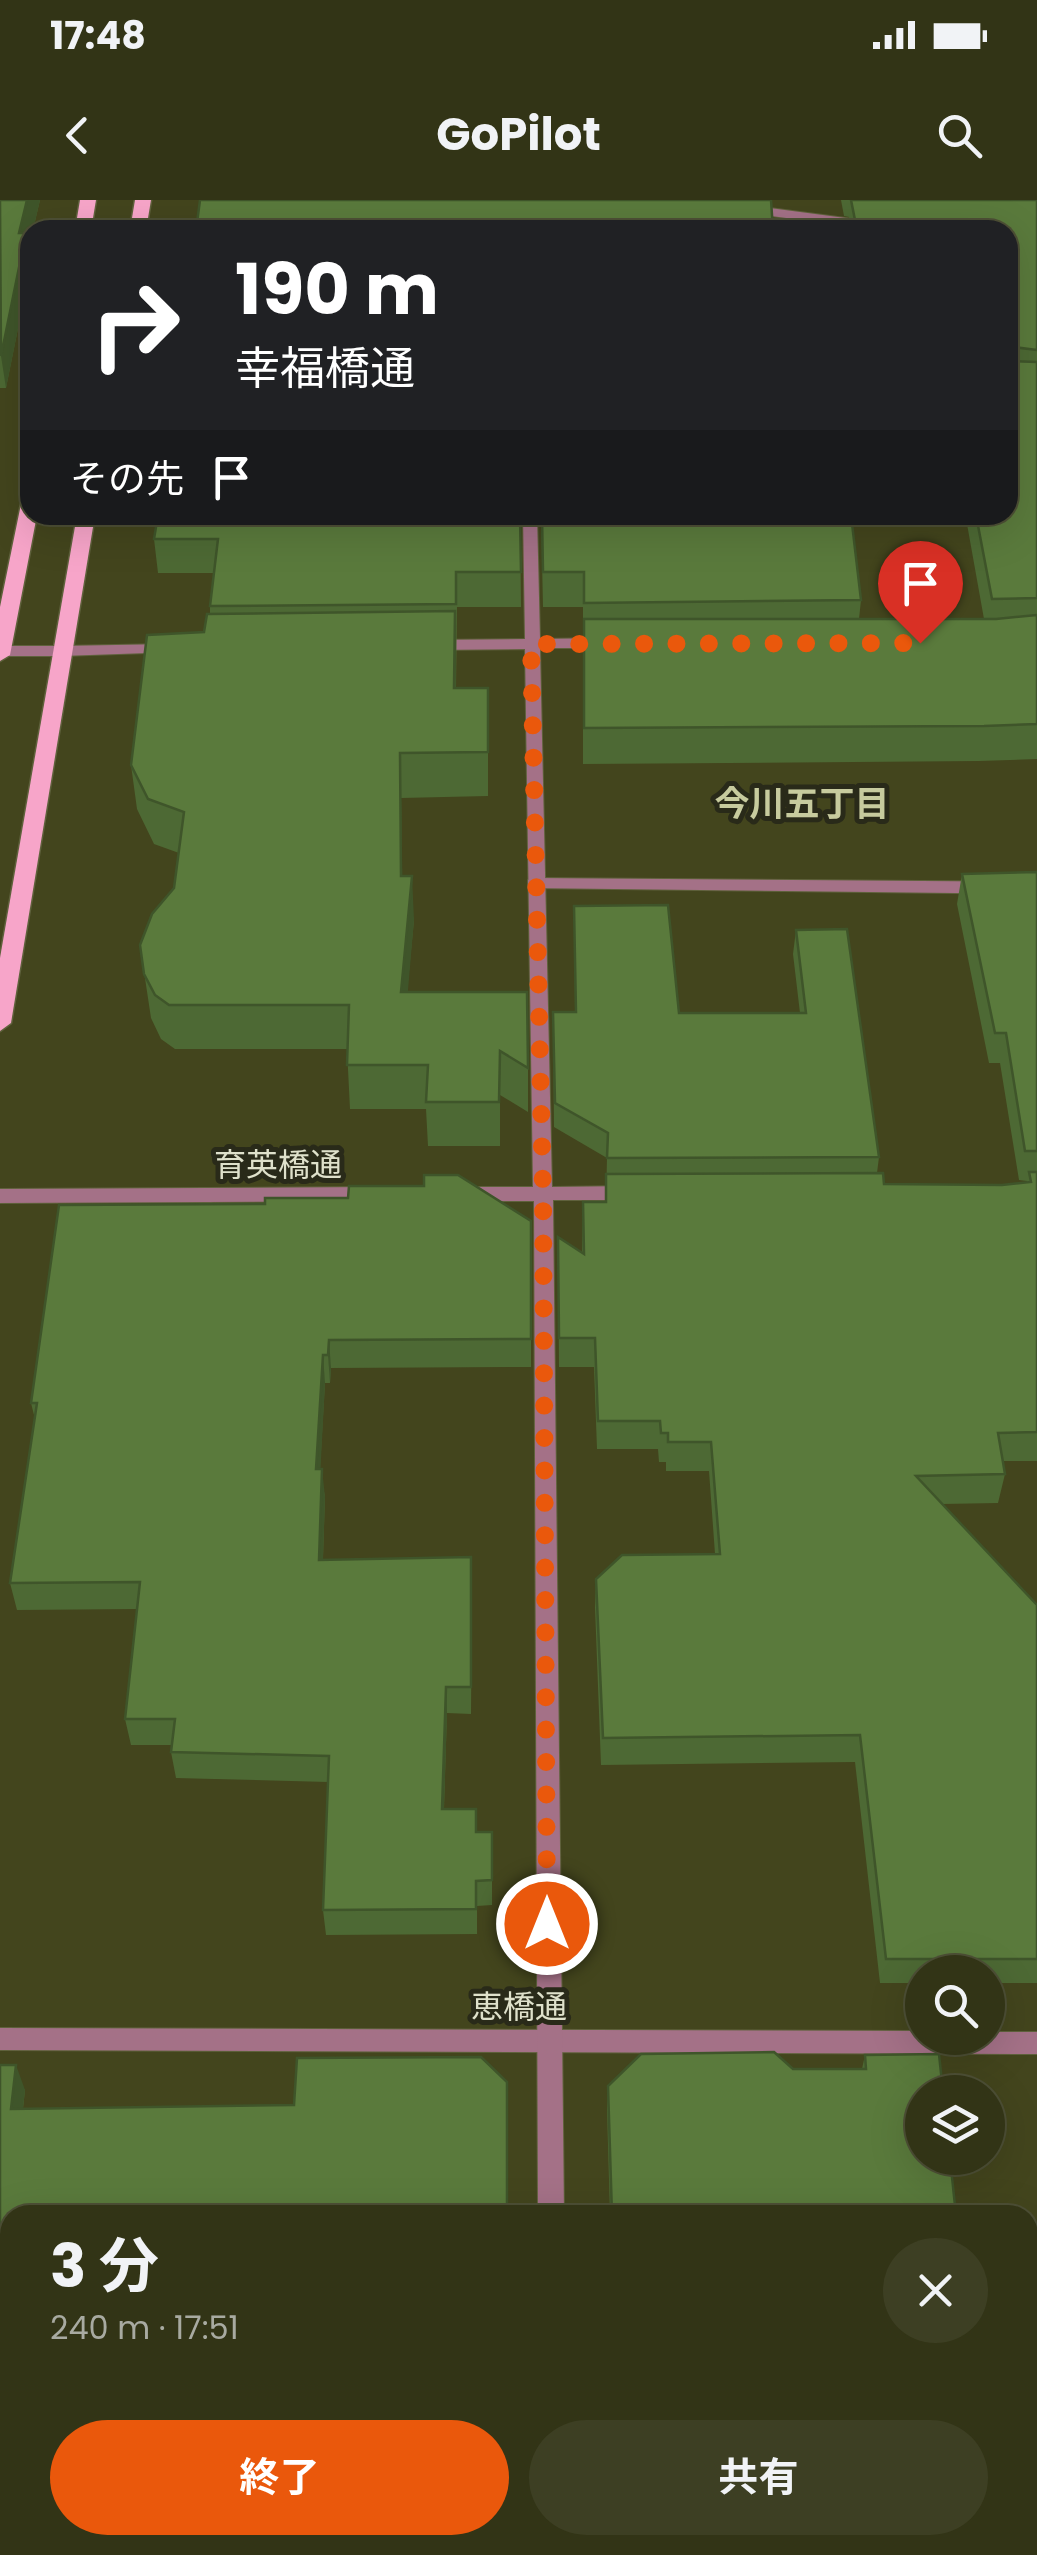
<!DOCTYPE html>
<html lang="ja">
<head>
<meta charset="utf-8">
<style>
	:root { --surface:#323416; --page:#3d3f23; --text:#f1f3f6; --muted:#a8aaa1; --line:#4d4f35; --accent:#ea580c }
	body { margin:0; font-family:Poppins,"Noto Sans JP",sans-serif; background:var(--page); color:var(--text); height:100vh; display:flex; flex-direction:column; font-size:38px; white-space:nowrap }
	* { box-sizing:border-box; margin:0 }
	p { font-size:32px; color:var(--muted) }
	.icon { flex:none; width:55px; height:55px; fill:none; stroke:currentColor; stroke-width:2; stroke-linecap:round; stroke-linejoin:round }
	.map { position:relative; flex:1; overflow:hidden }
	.side { position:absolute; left:0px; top:2005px; width:1038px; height:350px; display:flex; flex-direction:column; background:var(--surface); border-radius:30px 30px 0 0; box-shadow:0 10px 40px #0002,0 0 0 2px var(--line) }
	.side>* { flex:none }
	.hud { position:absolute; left:20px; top:20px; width:998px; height:305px; border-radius:30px; box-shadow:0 10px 40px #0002,0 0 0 2px var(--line); background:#202124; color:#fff; overflow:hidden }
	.tools { position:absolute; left:905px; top:1755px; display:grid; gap:20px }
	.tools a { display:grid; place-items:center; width:100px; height:100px; border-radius:50%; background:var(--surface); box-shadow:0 10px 40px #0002,0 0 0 2px var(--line); font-size:50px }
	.pin { position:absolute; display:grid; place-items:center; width:85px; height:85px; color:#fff; margin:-102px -42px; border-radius:50% 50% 50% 0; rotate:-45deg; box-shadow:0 0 10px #0007 }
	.pin .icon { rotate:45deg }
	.me { position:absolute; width:110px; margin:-55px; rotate:0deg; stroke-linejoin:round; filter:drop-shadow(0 0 8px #0008) }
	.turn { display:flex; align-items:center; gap:35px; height:210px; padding:0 50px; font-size:45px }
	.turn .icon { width:130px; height:130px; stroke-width:2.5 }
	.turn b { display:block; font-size:70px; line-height:85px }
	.then { display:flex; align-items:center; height:95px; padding:0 50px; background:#0003; gap:20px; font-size:38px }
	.round { display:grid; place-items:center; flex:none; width:105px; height:105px; border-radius:52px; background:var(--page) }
	.headline { display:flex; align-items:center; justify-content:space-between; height:170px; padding:0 50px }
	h1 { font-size:60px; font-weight:700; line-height:75px }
	.button { display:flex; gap:20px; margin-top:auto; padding:20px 50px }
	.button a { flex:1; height:115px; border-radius:60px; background:var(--accent); color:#fff; font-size:40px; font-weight:700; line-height:115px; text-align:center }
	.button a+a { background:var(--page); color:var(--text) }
	.status { display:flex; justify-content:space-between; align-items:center; height:70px; padding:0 50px; background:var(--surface); direction:ltr }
	.status svg { height:28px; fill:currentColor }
	header { display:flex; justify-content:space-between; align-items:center; height:130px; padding:0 50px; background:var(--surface); font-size:45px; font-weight:700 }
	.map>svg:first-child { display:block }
</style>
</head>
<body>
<div class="status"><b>17:48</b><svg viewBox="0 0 49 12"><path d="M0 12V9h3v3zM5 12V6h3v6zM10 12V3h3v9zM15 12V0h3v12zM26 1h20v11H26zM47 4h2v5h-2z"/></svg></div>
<header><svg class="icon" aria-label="back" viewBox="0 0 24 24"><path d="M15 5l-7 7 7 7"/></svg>GoPilot<svg class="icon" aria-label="search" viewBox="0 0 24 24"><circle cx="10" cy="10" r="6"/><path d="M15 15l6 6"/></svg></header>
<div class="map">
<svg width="1037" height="2355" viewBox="0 0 1037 2355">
	<rect width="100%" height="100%" fill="#43451d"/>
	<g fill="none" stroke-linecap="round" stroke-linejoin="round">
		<g stroke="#5f613c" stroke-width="2">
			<g id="minor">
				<path d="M 746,5 L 876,22 L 883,26 L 876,30 L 741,12 L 741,6 Z"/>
				<path d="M 0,446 L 61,446 L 69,451 L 61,456 L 0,456 Z"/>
				<path d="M 534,678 L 1037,682 L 1037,694 L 528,688 L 528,680 Z"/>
				<path d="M 0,1828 L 922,1831 L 922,1838 L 988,1838 L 988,1832 L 1037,1832 L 1037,1854 L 0,1850 Z"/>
			</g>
		</g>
		<g stroke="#5f613c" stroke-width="2">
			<g id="tertiary">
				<path d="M 523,315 L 537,315 L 540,439 L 610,438 L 618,443 L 610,448 L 540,448 L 552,987 L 630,986 L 639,993 L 630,1000 L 553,1000 L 564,2015 L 538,2015 L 534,1001 L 464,1001 L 455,994 L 464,987 L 533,987 L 525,449 L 429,450 L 421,445 L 429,440 L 525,439 Z"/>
				<path d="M 170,444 L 178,449 L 176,452 L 61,456 L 53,451 L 61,446 Z"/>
				<path d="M 375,987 L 384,994 L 375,1001 L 0,1003 L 0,989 Z"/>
				<rect x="545" y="2345" width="28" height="10"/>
			</g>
		</g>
		<g stroke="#5f613c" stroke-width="3">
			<g id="primary">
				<path d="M 80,0 L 96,0 L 91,30 L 75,30 Z"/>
				<path d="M 135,0 L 151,0 L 146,30 L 130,30 Z"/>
				<path d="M 30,298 L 30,315 L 37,315 L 10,455 L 0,461 L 0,407 L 21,304 Z"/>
				<path d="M 77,315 L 95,315 L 11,823 L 0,831 L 0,758 Z"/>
			</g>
		</g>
		<use href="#minor" fill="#a47187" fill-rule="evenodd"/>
		<use href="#tertiary" fill="#a47187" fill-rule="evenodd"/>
		<use href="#primary" fill="#f7a5c9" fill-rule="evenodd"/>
	</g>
	<g fill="#4d6934">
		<path d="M 0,0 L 40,0 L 33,30 L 30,30 L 28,48 L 30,69 L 6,188 L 0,188 Z"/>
		<path d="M 841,0 L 1037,0 L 1037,559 L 979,561 L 583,564 L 583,407 L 543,407 L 541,315 L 851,315 L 861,400 L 859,419 L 984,419 L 967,324 L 945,324 L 943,315 L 1008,315 L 1008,30 L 848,30 L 849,17 L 844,16 Z"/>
		<path d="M 520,315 L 521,407 L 457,407 L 456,488 L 488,488 L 488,596 L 401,598 L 402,676 L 414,720 L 407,792 L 528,868 L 528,912 L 500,895 L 500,946 L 428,946 L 426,909 L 350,909 L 347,849 L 175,849 L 161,839 L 151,818 L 140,745 L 174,688 L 179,653 L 154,644 L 137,609 L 131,565 L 204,432 L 210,414 L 210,406 L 214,373 L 158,373 L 154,339 Z"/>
		<path d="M 1037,672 L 1037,1261 L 1002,1261 L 1005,1274 L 998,1303 L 942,1304 L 1037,1405 L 1037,1783 L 988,1783 L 988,1772 L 922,1772 L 922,1783 L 880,1783 L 855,1562 L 601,1565 L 595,1407 L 596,1379 L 715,1354 L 709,1271 L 666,1271 L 666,1262 L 659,1262 L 658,1249 L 597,1249 L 594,1167 L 559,1167 L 558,1037 L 582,1053 L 583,1002 L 606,1002 L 607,958 L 554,927 L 553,812 L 575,812 L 574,706 L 679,813 L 800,813 L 793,754 L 796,730 L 879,957 L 877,973 L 884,984 L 1002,985 L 1027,982 L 1027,981 L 1019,980 L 1000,863 L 989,863 L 957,704 L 962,674 Z"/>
		<path d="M 531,1021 L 531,1167 L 331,1168 L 330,1183 L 325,1183 L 320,1269 L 325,1297 L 323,1359 L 472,1384 L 471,1514 L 447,1513 L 444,1609 L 477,1632 L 492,1632 L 492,1705 L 477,1706 L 477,1734 L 326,1735 L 323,1710 L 328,1582 L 176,1578 L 171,1552 L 172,1545 L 131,1545 L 125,1519 L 137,1409 L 17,1410 L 10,1383 L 35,1219 L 31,1203 Z"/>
		<path d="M 865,1855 L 956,2015 L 610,2015 L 607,1910 L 608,1886 L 793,1869 L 862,1869 Z"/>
		<path d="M 481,1857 L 10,2015 L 10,2345 L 163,2345 L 162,2353 L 0,2355 L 0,1865 L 25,1890 L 23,1909 L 294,1905 Z"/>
		<path d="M 624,2345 L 1028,2345 L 1037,2355 L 624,2355 Z"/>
	</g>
	<g fill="#3f552a">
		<path d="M 27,0 L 40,0 L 33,30 L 30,30 L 28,48 L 30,69 L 6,188 L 1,156 L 19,33 Z"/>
		<path d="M 455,411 L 456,456 L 455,532 L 454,488 Z"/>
		<path d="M 400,553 L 401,598 L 403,720 L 401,676 Z"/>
		<path d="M 412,676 L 414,720 L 404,837 L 401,792 Z"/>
		<path d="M 329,1140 L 331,1168 L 330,1183 L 328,1155 Z"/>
		<path d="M 323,1155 L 325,1183 L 319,1297 L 316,1269 Z"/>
		<path d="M 322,1269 L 325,1297 L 322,1387 L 319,1360 Z"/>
		<path d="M 446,1487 L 447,1513 L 443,1634 L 442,1609 Z"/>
		<path d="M 16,1865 L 25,1890 L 20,1934 L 11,1909 Z"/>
	</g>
	<g fill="#5a7a3c" stroke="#3f552a" stroke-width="2.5">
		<path d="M 0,0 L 27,0 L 19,33 L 26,33 L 1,156 Z"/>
		<path d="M 200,0 L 771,0 L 773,30 L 196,30 Z"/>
		<path d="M 851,0 L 1037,0 L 1037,150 L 1013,147 L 1011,161 L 1037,162 L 1037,398 L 992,399 L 976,315 L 1008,315 L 1008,30 L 857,30 Z"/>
		<path d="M 158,315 L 520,315 L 521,372 L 456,372 L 456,404 L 210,406 L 218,339 L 154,339 Z"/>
		<path d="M 542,315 L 851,315 L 861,400 L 584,403 L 584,372 L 543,372 Z"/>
		<path d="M 455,411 L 454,488 L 488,488 L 488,552 L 400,553 L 401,676 L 412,676 L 401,792 L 527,792 L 528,868 L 500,851 L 499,902 L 426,902 L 428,865 L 347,865 L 349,805 L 169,805 L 155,795 L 144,774 L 140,745 L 152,714 L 174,688 L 184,612 L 148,599 L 131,565 L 147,435 L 204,432 L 207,414 Z"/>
		<path d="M 1037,415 L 1037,524 L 984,526 L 584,528 L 584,419 L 996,419 Z"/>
		<path d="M 1037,672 L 1037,951 L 1025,951 L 1006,833 L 995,833 L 962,674 Z"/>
		<path d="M 668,705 L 679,813 L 806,813 L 796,730 L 847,729 L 879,957 L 607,958 L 608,933 L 555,903 L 553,812 L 576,812 L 574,706 Z"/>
		<path d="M 1029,972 L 1037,972 L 1037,1232 L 998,1233 L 1005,1274 L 916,1276 L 1037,1405 L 1037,1759 L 886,1759 L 860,1535 L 603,1538 L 596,1379 L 622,1355 L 720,1354 L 711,1242 L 668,1242 L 668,1233 L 661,1233 L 660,1221 L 598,1221 L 595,1138 L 559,1138 L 558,1037 L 584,1054 L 583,1002 L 606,1002 L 606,974 L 883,973 L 884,984 L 1002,985 L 1031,982 Z"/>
		<path d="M 424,975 L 458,975 L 531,1021 L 531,1139 L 329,1140 L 328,1155 L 323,1155 L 316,1269 L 322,1269 L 319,1360 L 471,1357 L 471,1487 L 446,1487 L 442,1609 L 476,1609 L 476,1632 L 492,1632 L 492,1680 L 476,1681 L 476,1709 L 323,1710 L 329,1556 L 171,1552 L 175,1519 L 125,1519 L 140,1382 L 10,1383 L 37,1203 L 31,1203 L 59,1005 L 265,1004 L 265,998 L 348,998 L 349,986 L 424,986 Z"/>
		<path d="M 774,1852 L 793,1869 L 866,1869 L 865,1855 L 939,1854 L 943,1892 L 922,1892 L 922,1958 L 950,1958 L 956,2015 L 612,2015 L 608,1886 L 641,1854 Z"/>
		<path d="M 481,1857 L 507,1882 L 507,2015 L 10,2015 L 10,2335 L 0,2335 L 0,1865 L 16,1865 L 11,1909 L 294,1905 L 297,1858 Z"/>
		<path d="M 1028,2145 L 1030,2160 L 1037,2160 L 1037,2355 L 636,2355 L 626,2346 L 1028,2345 Z"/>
		<rect x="270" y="2345" width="234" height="10"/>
	</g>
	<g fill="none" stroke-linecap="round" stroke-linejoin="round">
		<path stroke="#ea580c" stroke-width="18" stroke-dasharray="0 32.4" d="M 547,1724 L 543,994 L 531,444 L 920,443"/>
	</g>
	<g text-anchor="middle" stroke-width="10" stroke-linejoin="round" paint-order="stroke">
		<g font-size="32" fill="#dfe1cb" stroke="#292a19">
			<text x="278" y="976">育英橋通</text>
			<text x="519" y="1818">恵橋通</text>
		</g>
		<g font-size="35" font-weight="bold" fill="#c7cb9e" stroke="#292a19">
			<text x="802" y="616">今川五丁目</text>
		</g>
	</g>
</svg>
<div class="tools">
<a><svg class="icon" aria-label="search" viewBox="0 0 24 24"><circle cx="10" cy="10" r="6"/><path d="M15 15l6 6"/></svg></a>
<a><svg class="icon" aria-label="layers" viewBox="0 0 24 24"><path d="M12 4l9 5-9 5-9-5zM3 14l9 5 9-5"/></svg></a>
</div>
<div class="pin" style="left:920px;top:443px;background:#d93025"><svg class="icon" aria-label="arrive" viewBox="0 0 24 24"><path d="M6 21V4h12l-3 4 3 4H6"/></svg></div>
<svg class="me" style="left:547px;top:1724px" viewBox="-20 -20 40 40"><circle r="17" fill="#ea580c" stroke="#fff" stroke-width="3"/><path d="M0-11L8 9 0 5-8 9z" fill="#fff"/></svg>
<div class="hud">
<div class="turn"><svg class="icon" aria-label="right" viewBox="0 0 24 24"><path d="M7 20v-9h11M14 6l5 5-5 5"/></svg><div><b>190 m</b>幸福橋通</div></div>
<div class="then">その先<svg class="icon" aria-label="arrive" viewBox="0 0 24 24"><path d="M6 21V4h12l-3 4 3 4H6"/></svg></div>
</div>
<section class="side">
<div class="headline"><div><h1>3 分</h1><p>240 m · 17:51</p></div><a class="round"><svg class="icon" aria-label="close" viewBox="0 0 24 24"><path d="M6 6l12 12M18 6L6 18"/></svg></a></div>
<div class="button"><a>終了</a><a>共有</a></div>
</section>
</div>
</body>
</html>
